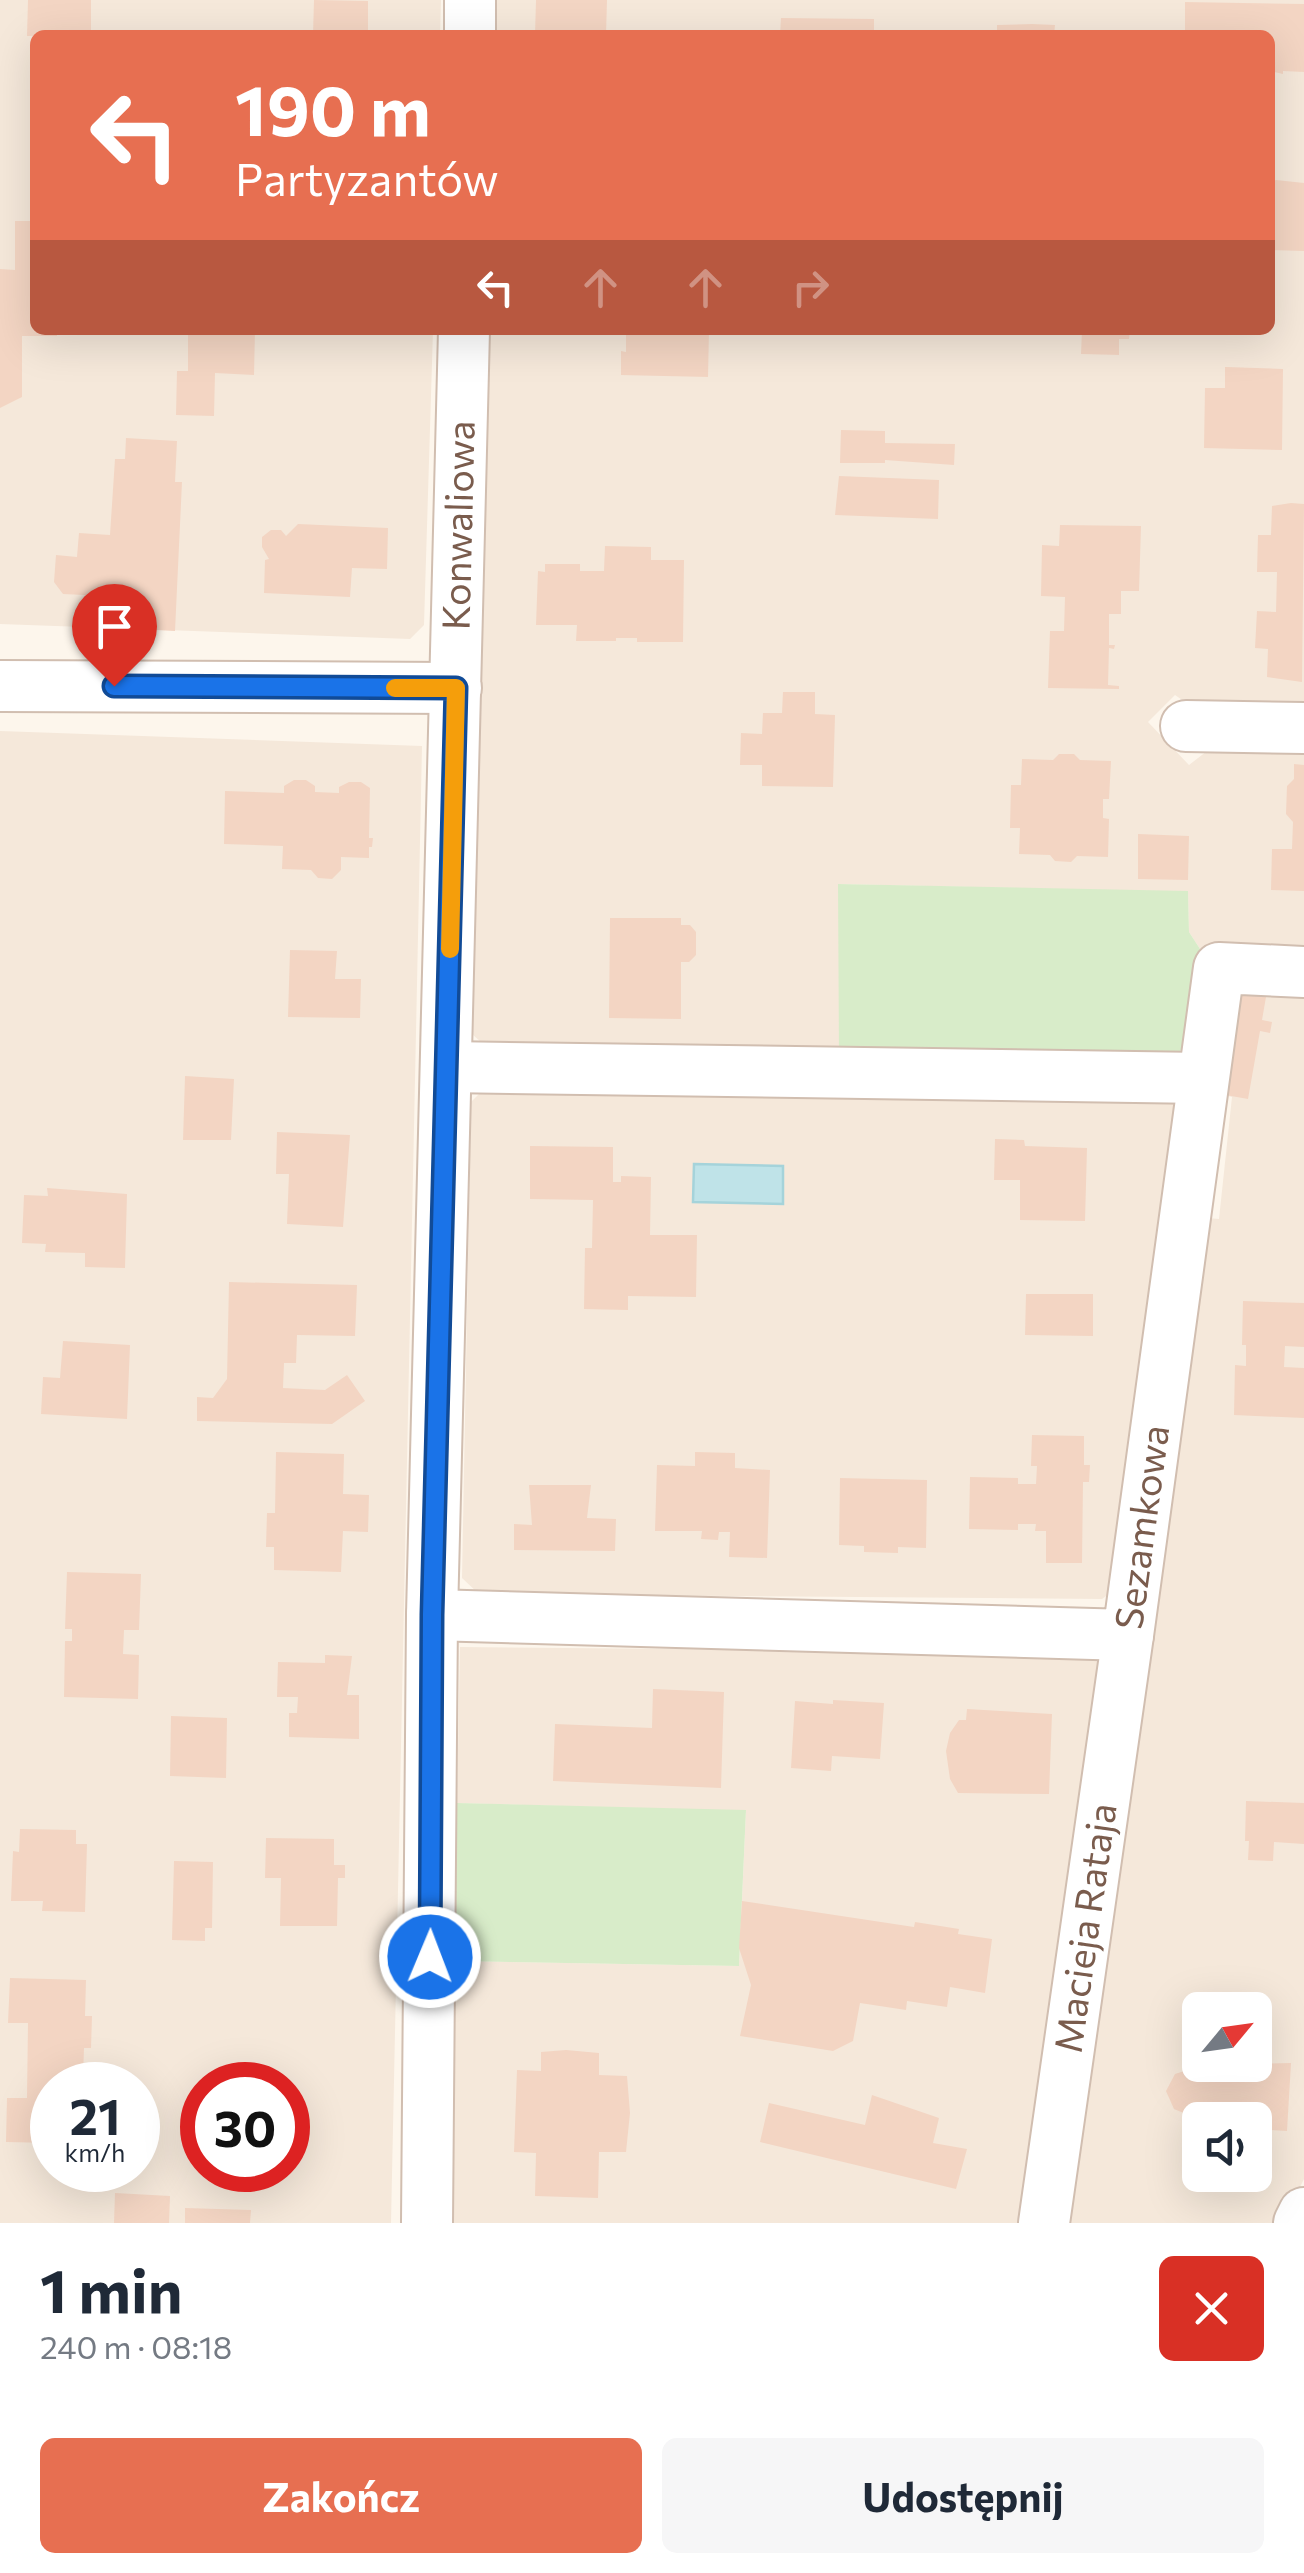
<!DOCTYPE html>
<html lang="pl">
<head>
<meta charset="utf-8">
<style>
	:root { --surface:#fff; --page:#f6f6f7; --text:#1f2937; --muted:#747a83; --accent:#e76f51 }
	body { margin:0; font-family:Commissioner,sans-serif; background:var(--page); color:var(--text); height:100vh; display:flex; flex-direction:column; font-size:38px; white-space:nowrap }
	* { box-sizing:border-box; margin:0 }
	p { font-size:32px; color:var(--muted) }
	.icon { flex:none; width:55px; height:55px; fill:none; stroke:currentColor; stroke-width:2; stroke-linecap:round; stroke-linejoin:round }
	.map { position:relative; height:2223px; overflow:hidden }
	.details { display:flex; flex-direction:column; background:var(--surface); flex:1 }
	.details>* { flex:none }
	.banner { position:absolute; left:30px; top:30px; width:1245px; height:305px; border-radius:15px; box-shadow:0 10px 40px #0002; background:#e76f51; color:#fff; overflow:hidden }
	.needle { width:65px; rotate:61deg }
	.buttons { position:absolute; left:1182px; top:1992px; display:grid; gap:20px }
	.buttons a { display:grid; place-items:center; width:90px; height:90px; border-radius:15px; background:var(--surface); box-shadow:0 10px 40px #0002; font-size:50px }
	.speed { position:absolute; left:30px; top:2062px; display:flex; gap:20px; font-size:50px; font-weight:700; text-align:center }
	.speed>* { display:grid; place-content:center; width:130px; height:130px; border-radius:50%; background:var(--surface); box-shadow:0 10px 40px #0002; line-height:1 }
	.speed small { font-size:25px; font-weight:400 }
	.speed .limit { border:15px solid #d22; background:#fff; color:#111 }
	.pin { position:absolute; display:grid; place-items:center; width:85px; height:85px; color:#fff; margin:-102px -42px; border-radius:50% 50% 50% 0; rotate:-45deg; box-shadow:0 0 10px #0007 }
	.pin .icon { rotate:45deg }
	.me { position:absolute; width:110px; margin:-55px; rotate:1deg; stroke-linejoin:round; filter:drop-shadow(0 0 8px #0008) }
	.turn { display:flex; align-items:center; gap:35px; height:210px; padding:0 40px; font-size:45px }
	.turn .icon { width:130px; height:130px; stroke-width:2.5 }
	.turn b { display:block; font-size:70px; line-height:85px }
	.lanes { display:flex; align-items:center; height:95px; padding:0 40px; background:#0003; justify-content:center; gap:50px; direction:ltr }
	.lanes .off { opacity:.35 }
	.round { display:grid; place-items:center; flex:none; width:105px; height:105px; border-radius:15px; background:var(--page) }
	.head { display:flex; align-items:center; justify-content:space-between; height:170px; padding:0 40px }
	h1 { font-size:60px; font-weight:700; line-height:75px }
	.button { display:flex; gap:20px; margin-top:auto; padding:20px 40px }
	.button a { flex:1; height:115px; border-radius:15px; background:var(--accent); color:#fff; font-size:40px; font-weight:700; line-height:115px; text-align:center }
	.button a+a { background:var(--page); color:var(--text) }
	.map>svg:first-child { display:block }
</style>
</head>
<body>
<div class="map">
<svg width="1304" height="2223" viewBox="0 0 1304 2223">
	<rect width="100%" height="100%" fill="#fdf6ec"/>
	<g fill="#f5e8da" fill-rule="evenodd">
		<path d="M 0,0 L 441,0 L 440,35 L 35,35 L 35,330 L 433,330 L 424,625 L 410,639 L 0,624 Z"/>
		<path d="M 495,0 L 1304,0 L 1304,706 L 1188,704 L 1175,695 L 1148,722 L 1189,765 L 1220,741 L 1304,742 L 1304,956 L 1202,952 L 1189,932 L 1188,892 L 839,884 L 839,1055 L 492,1052 L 472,1034 L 487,330 L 1270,330 L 1270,35 L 494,35 Z"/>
		<path d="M 0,731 L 422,746 L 391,2223 L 0,2223 ZM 52,2085 L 138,2085 L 138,2170 L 52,2170 ZM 202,2085 L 288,2085 L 288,2170 L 202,2170 Z"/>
		<path d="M 1238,992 L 1304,995 L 1304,2179 L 1282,2223 L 1055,2223 L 1208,1218 L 1219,1219 L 1232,1097 L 1220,1094 ZM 1200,2010 L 1255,2010 L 1255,2065 L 1200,2065 ZM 1200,2120 L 1255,2120 L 1255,2175 L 1200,2175 Z"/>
		<path d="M 487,1086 L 1188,1093 L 1120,1586 L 1102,1599 L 479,1594 L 462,1578 L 471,1102 Z"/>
		<path d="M 460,1647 L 1110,1653 L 1024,2223 L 450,2223 L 454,1961 L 739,1966 L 746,1811 L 457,1803 Z"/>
	</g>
	<g fill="#d8ecc9">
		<path d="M 838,884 L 1188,891 L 1189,932 L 1202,952 L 1191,1038 L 1173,1059 L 839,1055 Z"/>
		<path d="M 457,1803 L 746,1810 L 739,1966 L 454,1961 Z"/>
	</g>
	<path fill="#bfe3e8" stroke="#a5d3da" stroke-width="2.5" d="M 694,1164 L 783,1166 L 783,1204 L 693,1202 Z"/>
	<g fill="#f3d5c3">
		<path d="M 28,0 L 91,0 L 91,35 L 27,36 Z"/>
		<path d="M 314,0 L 368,1 L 368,35 L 313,35 Z"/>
		<path d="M 536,0 L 607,0 L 606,35 L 535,35 Z"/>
		<path d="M 1185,2 L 1304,4 L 1304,72 L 1283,71 L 1283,74 L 1270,71 L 1270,35 L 1185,35 Z"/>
		<path d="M 781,18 L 874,19 L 874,35 L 780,35 Z"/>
		<path d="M 1032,24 L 1055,25 L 1054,35 L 997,35 L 997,25 Z"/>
		<path d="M 1276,180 L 1304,183 L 1304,251 L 1270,250 L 1270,182 Z"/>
		<path d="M 15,221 L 35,221 L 35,330 L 57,330 L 57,336 L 22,336 L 22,397 L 0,408 L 0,269 L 15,270 Z"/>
		<path d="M 188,330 L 255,330 L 254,375 L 215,373 L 214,416 L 176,415 L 177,371 L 188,371 Z"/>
		<path d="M 622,330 L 709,330 L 708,377 L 621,375 L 621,351 L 626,352 L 626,334 L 622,334 Z"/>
		<path d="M 1082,330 L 1130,330 L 1129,339 L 1119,339 L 1119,355 L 1081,354 Z"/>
		<path d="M 1225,367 L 1283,369 L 1282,450 L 1204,448 L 1205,388 L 1225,388 Z"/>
		<path d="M 841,430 L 885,431 L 885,443 L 955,444 L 954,465 L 885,460 L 885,463 L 840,463 Z"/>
		<path d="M 126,438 L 177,441 L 175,482 L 182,482 L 175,631 L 117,628 L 118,603 L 105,602 L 105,596 L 63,594 L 54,582 L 56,555 L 77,557 L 79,533 L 110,535 L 115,459 L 125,459 Z"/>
		<path d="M 839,476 L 939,480 L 938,519 L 835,515 Z"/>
		<path d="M 1291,503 L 1304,504 L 1302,682 L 1267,677 L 1268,649 L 1255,648 L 1257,611 L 1276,612 L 1277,572 L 1257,572 L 1258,535 L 1271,535 L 1272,506 Z"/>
		<path d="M 298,524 L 388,528 L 387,569 L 352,568 L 350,597 L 264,593 L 265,560 L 269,559 L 262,547 L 262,537 L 271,530 L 281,530 L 286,536 Z"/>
		<path d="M 1060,525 L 1141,526 L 1139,591 L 1121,591 L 1121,614 L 1109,614 L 1109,645 L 1115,645 L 1114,649 L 1109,648 L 1108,685 L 1119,686 L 1119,689 L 1048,688 L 1050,631 L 1064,631 L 1065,597 L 1041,596 L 1042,545 L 1059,546 Z"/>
		<path d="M 605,546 L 651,547 L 651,560 L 684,560 L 683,642 L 637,642 L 637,638 L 616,638 L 616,641 L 576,641 L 577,625 L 536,625 L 538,571 L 545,572 L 545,564 L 580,564 L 580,571 L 604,571 Z"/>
		<path d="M 783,692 L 815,692 L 815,714 L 835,715 L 833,787 L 762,786 L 762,765 L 740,765 L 741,733 L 762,734 L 763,713 L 782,713 Z"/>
		<path d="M 1059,754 L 1074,754 L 1080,760 L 1111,761 L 1109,799 L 1103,799 L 1103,818 L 1109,819 L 1108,857 L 1077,856 L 1071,862 L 1055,861 L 1050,855 L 1019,854 L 1020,828 L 1010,828 L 1011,785 L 1021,785 L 1022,759 L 1053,760 Z"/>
		<path d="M 1294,764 L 1304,765 L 1304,891 L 1271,890 L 1272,849 L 1292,849 L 1293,822 L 1286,814 L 1287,786 L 1294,779 Z"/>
		<path d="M 294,780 L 306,780 L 315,786 L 315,792 L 339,793 L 339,787 L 349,782 L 361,782 L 370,788 L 369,838 L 373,838 L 372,847 L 369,847 L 369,858 L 341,857 L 341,870 L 332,879 L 318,878 L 311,870 L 282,869 L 283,846 L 224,844 L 225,791 L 284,793 L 284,786 Z"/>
		<path d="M 1138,834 L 1189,836 L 1188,880 L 1138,879 Z"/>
		<path d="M 610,918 L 681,918 L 681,925 L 690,925 L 696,932 L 696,955 L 689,962 L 681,962 L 681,1019 L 609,1018 Z"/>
		<path d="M 290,950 L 337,951 L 335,979 L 361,979 L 360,1018 L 288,1017 Z"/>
		<path d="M 1238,992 L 1266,997 L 1262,1020 L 1272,1022 L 1270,1033 L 1260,1031 L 1248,1099 L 1220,1094 Z"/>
		<path d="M 185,1076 L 234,1079 L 231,1140 L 183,1140 Z"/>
		<path d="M 277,1132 L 350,1135 L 343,1227 L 287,1224 L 289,1174 L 276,1174 Z"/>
		<path d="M 995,1139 L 1024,1140 L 1025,1146 L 1087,1148 L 1085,1221 L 1020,1220 L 1020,1180 L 994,1180 Z"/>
		<path d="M 530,1146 L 613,1147 L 613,1182 L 621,1182 L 621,1176 L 651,1177 L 650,1235 L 697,1235 L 696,1297 L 628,1296 L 628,1310 L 584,1309 L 585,1248 L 592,1248 L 593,1200 L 530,1199 Z"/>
		<path d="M 47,1188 L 127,1194 L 125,1268 L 85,1267 L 85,1253 L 45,1252 L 46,1244 L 22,1243 L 24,1195 L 48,1196 Z"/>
		<path d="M 229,1282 L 357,1285 L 355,1336 L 297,1335 L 296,1363 L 284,1363 L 283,1388 L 325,1390 L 347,1375 L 365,1401 L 332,1424 L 197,1421 L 197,1397 L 213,1398 L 227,1379 Z"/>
		<path d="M 1026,1294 L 1093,1294 L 1093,1336 L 1025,1335 Z"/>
		<path d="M 1243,1301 L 1304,1303 L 1304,1347 L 1285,1346 L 1284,1367 L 1304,1368 L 1304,1418 L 1234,1415 L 1235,1365 L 1246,1366 L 1246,1345 L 1242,1345 Z"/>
		<path d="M 63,1341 L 130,1345 L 127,1419 L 41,1414 L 43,1377 L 60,1378 Z"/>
		<path d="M 1032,1435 L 1084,1436 L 1084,1465 L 1090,1465 L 1089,1482 L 1083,1482 L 1082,1563 L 1046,1563 L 1046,1531 L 1035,1531 L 1036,1524 L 1018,1524 L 1018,1530 L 969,1529 L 970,1477 L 1018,1478 L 1018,1484 L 1036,1484 L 1037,1466 L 1031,1466 Z"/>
		<path d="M 276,1452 L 344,1454 L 343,1494 L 369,1495 L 368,1532 L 343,1531 L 341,1572 L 274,1570 L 274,1547 L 266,1547 L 267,1513 L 275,1513 Z"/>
		<path d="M 695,1452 L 735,1453 L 735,1468 L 770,1470 L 767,1558 L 729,1557 L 730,1532 L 719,1532 L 718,1540 L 701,1539 L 702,1531 L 655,1531 L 657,1465 L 695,1466 Z"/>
		<path d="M 840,1478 L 927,1480 L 926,1548 L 898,1547 L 898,1553 L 864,1552 L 864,1546 L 839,1545 Z"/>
		<path d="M 529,1485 L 591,1485 L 587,1518 L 616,1519 L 615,1551 L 514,1550 L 514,1524 L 532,1525 Z"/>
		<path d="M 67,1572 L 141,1574 L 139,1630 L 124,1630 L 123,1654 L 139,1655 L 138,1699 L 64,1697 L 65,1641 L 72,1641 L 72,1629 L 65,1629 Z"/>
		<path d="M 325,1655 L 352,1656 L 347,1695 L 359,1695 L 359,1739 L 289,1737 L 289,1713 L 297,1713 L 298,1697 L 277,1697 L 278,1662 L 325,1663 Z"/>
		<path d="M 653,1689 L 724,1692 L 721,1788 L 553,1781 L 555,1724 L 652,1728 Z"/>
		<path d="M 833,1700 L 884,1703 L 880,1759 L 832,1756 L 831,1771 L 791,1768 L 795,1701 L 833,1704 Z"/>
		<path d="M 967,1709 L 1052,1714 L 1049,1794 L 958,1793 L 950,1779 L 946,1751 L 950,1733 L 959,1720 L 966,1720 Z"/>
		<path d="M 171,1716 L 227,1718 L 226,1778 L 170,1776 Z"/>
		<path d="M 1246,1801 L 1304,1803 L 1304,1844 L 1274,1842 L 1273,1861 L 1248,1860 L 1249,1841 L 1245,1841 Z"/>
		<path d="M 20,1829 L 76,1830 L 76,1844 L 87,1844 L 85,1912 L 42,1911 L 43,1901 L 11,1901 L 13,1851 L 19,1852 Z"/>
		<path d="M 266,1838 L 334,1839 L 334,1865 L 345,1865 L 345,1878 L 338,1878 L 337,1926 L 280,1926 L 281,1878 L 265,1878 Z"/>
		<path d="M 174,1861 L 213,1862 L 212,1928 L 205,1928 L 205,1941 L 172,1940 Z"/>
		<path d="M 742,1901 L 914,1927 L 915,1922 L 959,1929 L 958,1934 L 992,1939 L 985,1993 L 950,1987 L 947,2007 L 907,2001 L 906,2010 L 860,2003 L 853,2041 L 833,2051 L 740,2036 L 751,1985 L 739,1948 Z"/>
		<path d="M 10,1978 L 86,1980 L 85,2016 L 92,2016 L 91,2048 L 84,2048 L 83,2076 L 91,2076 L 90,2085 L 52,2085 L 52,2143 L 6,2142 L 7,2098 L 27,2098 L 28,2023 L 8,2023 Z"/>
		<path d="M 566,2050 L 599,2053 L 599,2075 L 627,2076 L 630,2113 L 626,2152 L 599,2152 L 598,2198 L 535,2196 L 536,2153 L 514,2152 L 517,2070 L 541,2071 L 541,2052 Z"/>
		<path d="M 1194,2059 L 1200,2060 L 1200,2065 L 1291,2063 L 1287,2131 L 1255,2129 L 1255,2120 L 1200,2120 L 1200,2126 L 1191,2126 L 1191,2116 L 1174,2109 L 1166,2091 L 1175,2074 L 1194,2068 Z"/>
		<path d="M 872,2095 L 939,2118 L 933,2143 L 967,2149 L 956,2189 L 760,2142 L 769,2103 L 865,2125 Z"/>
		<path d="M 115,2193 L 170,2196 L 169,2223 L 114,2223 Z"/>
		<path d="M 185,2208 L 251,2210 L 250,2223 L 185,2223 Z"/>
	</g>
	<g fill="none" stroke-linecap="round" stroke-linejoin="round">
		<g stroke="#d1beb0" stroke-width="54">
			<g id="minor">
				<path d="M 470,35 L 470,0"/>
				<path d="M 0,686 L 456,688"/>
				<path d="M 1186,726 L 1304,728"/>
				<path d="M 447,1067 L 1203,1078"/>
				<path id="s1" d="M 432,1615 L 1128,1635 L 1219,968 L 1304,972"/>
				<path id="s2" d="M 427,2223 L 432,1615 L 464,330"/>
				<path id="s3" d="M 1044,2223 L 1128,1635"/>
				<path d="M 1299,2223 L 1304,2213"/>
			</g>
		</g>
		<use href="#minor" stroke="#fff" stroke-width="50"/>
	</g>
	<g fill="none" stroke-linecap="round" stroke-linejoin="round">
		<g stroke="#114b97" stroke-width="25">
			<path id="route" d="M 114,686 L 456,688 L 432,1615 L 430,1957"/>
		</g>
		<use href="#route" stroke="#1a73e8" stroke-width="18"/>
		<path stroke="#f59e0b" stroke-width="18" d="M 395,688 L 456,688 L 450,949"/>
	</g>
	<g text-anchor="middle" stroke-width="10" stroke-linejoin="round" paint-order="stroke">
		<g font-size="38" fill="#7a5c4d" stroke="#fffaf3">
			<text dy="13" stroke="none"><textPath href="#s2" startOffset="1698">Konwaliowa</textPath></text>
			<text dy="13" stroke="none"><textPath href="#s1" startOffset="805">Sezamkowa</textPath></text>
			<text dy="13" stroke="none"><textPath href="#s3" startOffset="298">Macieja Rataja</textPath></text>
		</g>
	</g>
</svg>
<div class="buttons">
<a><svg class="needle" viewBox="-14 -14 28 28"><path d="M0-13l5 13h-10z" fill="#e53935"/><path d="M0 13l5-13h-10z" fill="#747a83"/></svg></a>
<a><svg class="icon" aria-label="sound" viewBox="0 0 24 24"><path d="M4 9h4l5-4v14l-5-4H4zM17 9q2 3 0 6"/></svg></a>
</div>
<div class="speed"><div>21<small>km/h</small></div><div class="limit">30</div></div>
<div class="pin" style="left:114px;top:686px;background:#d93025"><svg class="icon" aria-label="arrive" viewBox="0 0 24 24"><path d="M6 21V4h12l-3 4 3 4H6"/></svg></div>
<svg class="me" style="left:430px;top:1957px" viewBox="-20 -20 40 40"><circle r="17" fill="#1a73e8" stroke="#fff" stroke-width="3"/><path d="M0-11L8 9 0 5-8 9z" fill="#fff"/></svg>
<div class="banner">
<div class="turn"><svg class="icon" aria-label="left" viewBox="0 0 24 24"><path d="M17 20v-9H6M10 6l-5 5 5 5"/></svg><div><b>190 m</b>Partyzantów</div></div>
<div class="lanes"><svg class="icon" aria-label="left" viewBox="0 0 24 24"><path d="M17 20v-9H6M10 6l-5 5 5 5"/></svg><svg class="icon off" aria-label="ahead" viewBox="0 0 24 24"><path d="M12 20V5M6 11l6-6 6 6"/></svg><svg class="icon off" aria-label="ahead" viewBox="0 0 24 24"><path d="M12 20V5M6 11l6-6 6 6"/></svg><svg class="icon off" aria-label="right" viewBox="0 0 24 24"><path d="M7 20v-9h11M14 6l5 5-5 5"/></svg></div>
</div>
</div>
<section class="details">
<div class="head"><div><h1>1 min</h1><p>240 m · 08:18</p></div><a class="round" style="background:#d93025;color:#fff"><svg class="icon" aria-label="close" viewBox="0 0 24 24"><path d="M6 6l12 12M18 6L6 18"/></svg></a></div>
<div class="button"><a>Zakończ</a><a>Udostępnij</a></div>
</section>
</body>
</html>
